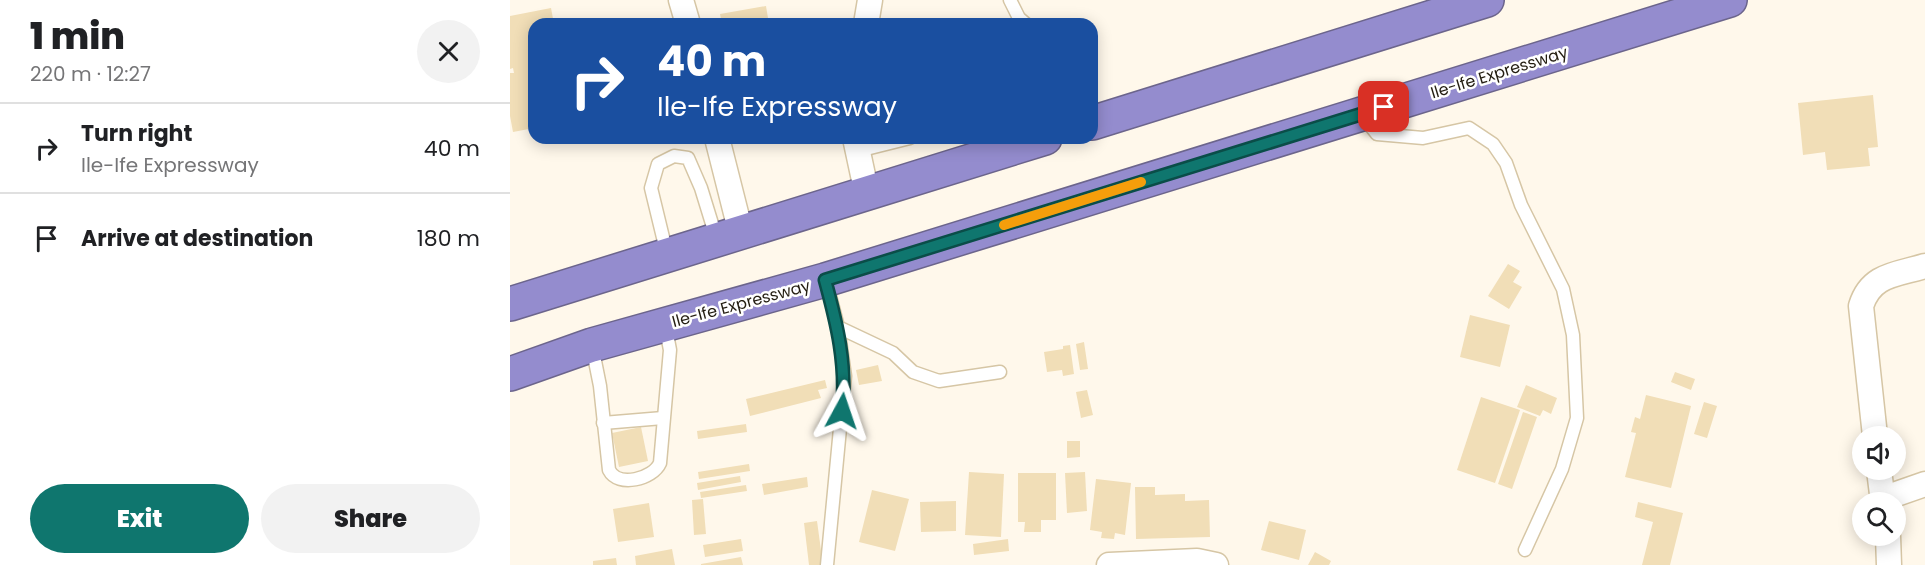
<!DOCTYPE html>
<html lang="en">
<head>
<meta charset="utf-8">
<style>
	:root { --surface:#fff; --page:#f2f2f2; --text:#202124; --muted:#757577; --line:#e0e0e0; --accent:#0f766e }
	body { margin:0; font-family:Poppins,sans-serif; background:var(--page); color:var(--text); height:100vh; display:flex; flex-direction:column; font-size:22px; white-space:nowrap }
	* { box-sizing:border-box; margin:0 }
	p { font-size:20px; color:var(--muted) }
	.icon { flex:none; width:33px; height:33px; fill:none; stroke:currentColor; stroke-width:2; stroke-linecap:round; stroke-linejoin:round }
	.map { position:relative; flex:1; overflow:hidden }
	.side { display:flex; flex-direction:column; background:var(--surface); width:510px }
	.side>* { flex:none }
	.top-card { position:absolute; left:18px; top:18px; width:570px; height:126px; border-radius:18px; box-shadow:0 3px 15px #0003; background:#1a4fa0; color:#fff; overflow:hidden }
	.controls { position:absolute; left:1342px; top:426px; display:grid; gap:12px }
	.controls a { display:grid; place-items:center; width:54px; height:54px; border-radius:50%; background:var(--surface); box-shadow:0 3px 15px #0003; font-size:30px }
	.pin { position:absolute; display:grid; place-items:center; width:51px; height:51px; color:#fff; margin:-26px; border-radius:12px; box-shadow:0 3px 9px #0006 }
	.me { position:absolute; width:66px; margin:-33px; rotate:5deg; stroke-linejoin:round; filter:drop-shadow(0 0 4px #0008) }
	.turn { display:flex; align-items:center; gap:21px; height:126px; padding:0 30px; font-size:27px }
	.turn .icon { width:78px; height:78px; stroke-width:2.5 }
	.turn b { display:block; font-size:42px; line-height:51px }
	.round { display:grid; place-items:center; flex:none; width:63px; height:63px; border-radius:32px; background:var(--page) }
	.head { display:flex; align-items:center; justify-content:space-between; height:102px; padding:0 30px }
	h1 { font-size:36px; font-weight:800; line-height:45px }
	.cta { display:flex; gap:12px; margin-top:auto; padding:12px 30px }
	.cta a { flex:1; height:69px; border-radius:36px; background:var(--accent); color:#fff; font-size:24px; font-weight:800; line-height:69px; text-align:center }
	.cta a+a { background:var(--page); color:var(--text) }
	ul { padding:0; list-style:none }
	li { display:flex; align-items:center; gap:18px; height:90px; padding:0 30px; border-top:2px solid var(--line) }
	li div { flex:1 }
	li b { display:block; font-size:22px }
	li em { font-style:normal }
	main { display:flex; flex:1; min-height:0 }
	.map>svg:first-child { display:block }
</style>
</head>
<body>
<main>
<section class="side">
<div class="head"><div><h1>1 min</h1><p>220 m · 12:27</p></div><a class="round"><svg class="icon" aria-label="close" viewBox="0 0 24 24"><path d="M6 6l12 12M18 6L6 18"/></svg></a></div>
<ul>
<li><svg class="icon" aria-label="right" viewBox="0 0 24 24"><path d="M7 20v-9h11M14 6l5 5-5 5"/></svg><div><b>Turn right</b><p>Ile-Ife Expressway</p></div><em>40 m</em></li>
<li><svg class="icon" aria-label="arrive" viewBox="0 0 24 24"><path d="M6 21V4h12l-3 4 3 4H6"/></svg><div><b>Arrive at destination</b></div><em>180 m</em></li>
</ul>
<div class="cta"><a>Exit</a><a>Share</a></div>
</section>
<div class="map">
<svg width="1415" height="565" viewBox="0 0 1415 565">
	<rect width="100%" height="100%" fill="#fff8eb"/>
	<g fill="#f1deb7">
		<path d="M 256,6 L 259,24 L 212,24 L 210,14 Z"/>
		<path d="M 41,8 L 44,24 L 24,24 L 24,128 L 3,132 L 0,116 L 0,73 L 4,73 L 3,68 L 0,69 L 0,16 Z"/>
		<path d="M 1363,95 L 1368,147 L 1358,148 L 1360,166 L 1317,170 L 1315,152 L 1293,155 L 1288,103 Z"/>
		<path d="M 998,264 L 1010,271 L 1003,282 L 1012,287 L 999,309 L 978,296 Z"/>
		<path d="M 960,315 L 1000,325 L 990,367 L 950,357 Z"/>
		<path d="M 574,342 L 578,369 L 570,370 L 566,344 Z"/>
		<path d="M 560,345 L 564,374 L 553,376 L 552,370 L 537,372 L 534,352 L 553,349 L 553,346 Z"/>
		<path d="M 368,365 L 372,381 L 349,385 L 346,370 Z"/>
		<path d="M 1165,372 L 1185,379 L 1181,390 L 1161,382 Z"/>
		<path d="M 315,380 L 317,388 L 308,390 L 311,398 L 240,416 L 236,399 Z"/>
		<path d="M 1016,385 L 1047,398 L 1041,414 L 1033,410 L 1030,416 L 1007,407 Z"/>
		<path d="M 577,390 L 583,415 L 571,418 L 566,392 Z"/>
		<path d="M 1136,395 L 1181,406 L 1161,488 L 1115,477 L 1126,433 L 1121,432 L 1125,417 L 1130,419 Z"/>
		<path d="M 971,397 L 1010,410 L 985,483 L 947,470 Z"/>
		<path d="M 1194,402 L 1207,406 L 1197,438 L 1184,434 Z"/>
		<path d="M 1013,412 L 1027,417 L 1002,489 L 988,484 Z"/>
		<path d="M 236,424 L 237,432 L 188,439 L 187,431 Z"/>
		<path d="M 131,427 L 138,461 L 109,467 L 102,433 Z"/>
		<path d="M 557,441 L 570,441 L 570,457 L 557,458 Z"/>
		<path d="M 239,464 L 240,471 L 189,479 L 188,472 Z"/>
		<path d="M 459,472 L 494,474 L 491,537 L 455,535 Z"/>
		<path d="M 575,472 L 577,511 L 557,513 L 555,473 Z"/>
		<path d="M 508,473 L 546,473 L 546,520 L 531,520 L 531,532 L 514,532 L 515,522 L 508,522 Z"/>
		<path d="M 230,476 L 231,482 L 188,490 L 187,483 Z"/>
		<path d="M 297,477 L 298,487 L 254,495 L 252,484 Z"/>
		<path d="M 586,479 L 621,483 L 615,535 L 605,533 L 604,539 L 591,538 L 592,532 L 580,530 Z"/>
		<path d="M 236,485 L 237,491 L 191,498 L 190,492 Z"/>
		<path d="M 625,487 L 645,487 L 645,495 L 675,494 L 675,501 L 699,500 L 700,537 L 626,539 Z"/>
		<path d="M 362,490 L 399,499 L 385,551 L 349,542 Z"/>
		<path d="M 193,499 L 196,534 L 184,535 L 182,500 Z"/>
		<path d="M 446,501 L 446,531 L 411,532 L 410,502 Z"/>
		<path d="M 1128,502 L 1173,513 L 1160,565 L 1132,565 L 1143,522 L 1125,517 Z"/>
		<path d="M 139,503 L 144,537 L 108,542 L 103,509 Z"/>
		<path d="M 307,521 L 313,565 L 299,565 L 294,523 Z"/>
		<path d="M 759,521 L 796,530 L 789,560 L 751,550 Z"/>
		<path d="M 231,539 L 233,551 L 195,557 L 193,545 Z"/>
		<path d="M 498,539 L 499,551 L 464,555 L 463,544 Z"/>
		<path d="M 162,549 L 165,565 L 126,565 L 125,556 Z"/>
		<path d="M 805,552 L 821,561 L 819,565 L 798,565 Z"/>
		<path d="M 231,557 L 233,565 L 191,565 L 191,564 Z"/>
		<path d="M 106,558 L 107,565 L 83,565 L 83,561 Z"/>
	</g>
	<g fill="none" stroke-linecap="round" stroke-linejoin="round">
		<g stroke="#d6c6a5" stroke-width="15">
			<g id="lane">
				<path d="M 500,0 L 509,18 L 516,24"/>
				<path d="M 852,115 L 867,134 L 913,138 L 959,128 L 983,144 L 996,163 L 1011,205 L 1053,289 L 1063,335 L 1067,418 L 1052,469 L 1015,550"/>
				<path d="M 348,151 L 400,138"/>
				<path d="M 157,254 L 141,188 L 148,164 L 164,156 L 178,158 L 191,188 L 207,240"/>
				<path d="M 316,281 L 328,327 L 335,376 L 317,565"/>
				<path d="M 328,327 L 383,353 L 403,372 L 429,381 L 490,372"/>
				<path d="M 82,346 L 90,386 L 99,470 C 108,488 143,479 150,463 L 160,350 L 155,324"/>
				<path d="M 93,423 L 153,418"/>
			</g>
		</g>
		<g stroke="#d6c6a5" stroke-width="27">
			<g id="street">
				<path d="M 171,0 L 178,24"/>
				<path d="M 356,24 L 360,0"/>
				<path d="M 207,138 L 231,233"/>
				<path d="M 345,138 L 357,194"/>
				<path d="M 1365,436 L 1351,306 C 1361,274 1386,275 1415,266"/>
				<path d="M 1369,470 L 1373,502"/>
				<path d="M 1372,499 L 1415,484"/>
				<path d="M 1378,536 L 1379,565"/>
				<path d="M 599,565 L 687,561 L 706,565"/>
			</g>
		</g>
		<g stroke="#6c658c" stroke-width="36">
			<g id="highway">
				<path d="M 582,123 L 977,0"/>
				<path d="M 0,304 L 535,138"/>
				<path d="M 0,374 L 82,345 L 315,280 L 1220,0"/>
			</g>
		</g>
		<use href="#lane" stroke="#fff" stroke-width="12"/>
		<use href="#street" stroke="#fff" stroke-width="24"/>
		<use href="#highway" stroke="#948cce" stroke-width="33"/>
	</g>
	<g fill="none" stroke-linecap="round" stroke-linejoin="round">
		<g stroke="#0a4d48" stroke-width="15">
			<path id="route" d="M 332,411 C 337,365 327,324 315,280 L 874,107"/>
		</g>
		<use href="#route" stroke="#0f766e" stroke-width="10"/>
		<path stroke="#f59e0b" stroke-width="10" d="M 494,225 L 631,182"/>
	</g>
	<g text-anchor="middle" stroke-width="5" stroke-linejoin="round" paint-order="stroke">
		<g font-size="16" fill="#231d11" stroke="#fff">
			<text transform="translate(989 72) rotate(-17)" y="6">Ile-Ife Expressway</text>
			<text transform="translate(231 303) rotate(-15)" y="6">Ile-Ife Expressway</text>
		</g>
	</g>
</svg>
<div class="controls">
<a><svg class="icon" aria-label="sound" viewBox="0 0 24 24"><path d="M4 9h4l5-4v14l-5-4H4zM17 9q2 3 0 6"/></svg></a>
<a><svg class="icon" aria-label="search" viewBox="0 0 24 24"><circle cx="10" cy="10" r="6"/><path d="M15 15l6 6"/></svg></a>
</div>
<div class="pin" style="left:874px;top:107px;background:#d93025"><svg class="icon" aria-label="arrive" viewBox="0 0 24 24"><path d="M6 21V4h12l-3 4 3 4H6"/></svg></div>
<svg class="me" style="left:332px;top:411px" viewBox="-20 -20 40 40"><path d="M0-17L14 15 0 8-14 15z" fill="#0f766e" stroke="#fff" stroke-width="4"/></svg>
<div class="top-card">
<div class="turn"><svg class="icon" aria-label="right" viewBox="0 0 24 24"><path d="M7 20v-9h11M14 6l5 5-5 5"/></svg><div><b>40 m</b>Ile-Ife Expressway</div></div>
</div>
</div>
</main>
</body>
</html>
